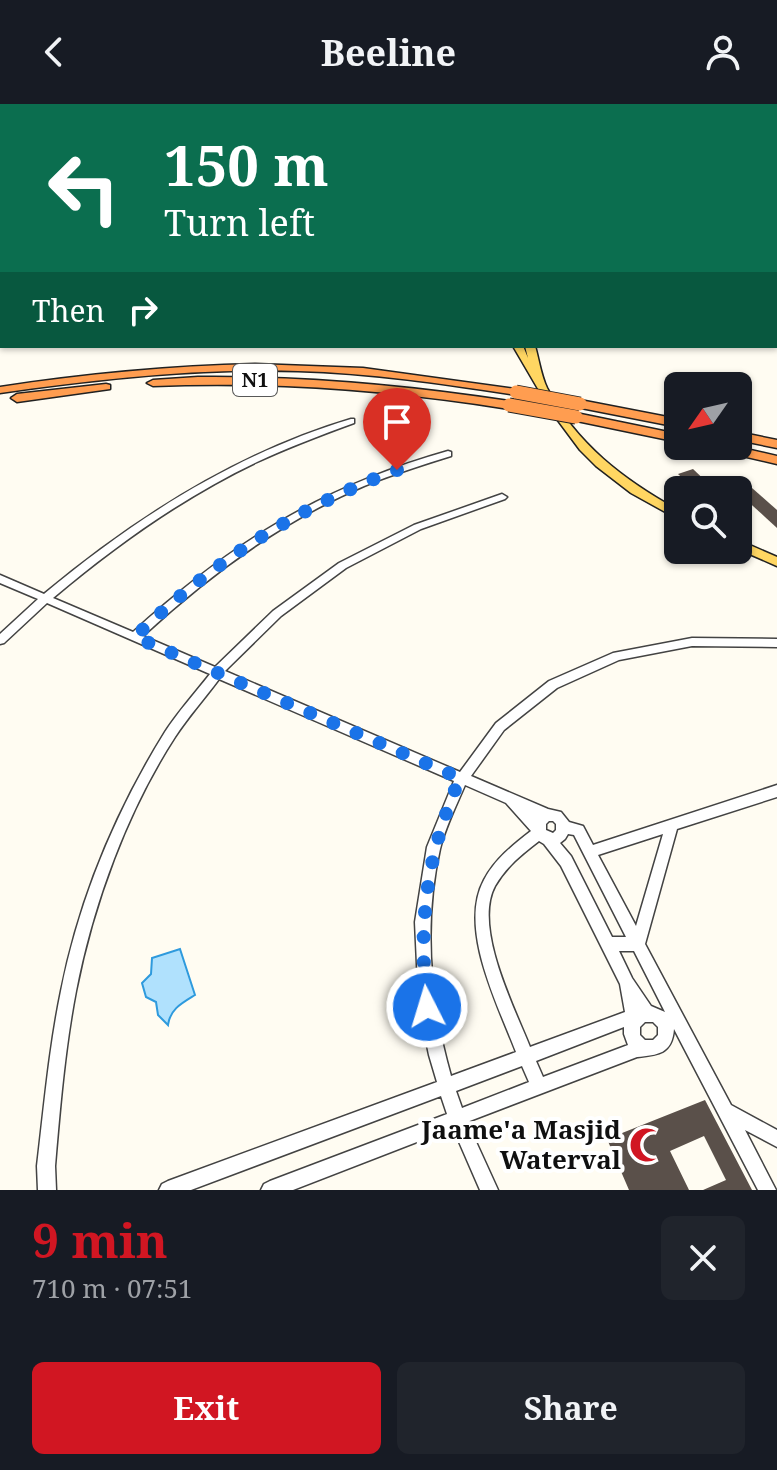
<!DOCTYPE html>
<html lang="en">
<head>
<meta charset="utf-8">
<style>
	:root { --surface:#171b24; --page:#20242c; --text:#f1f3f6; --muted:#9ea1a6; --accent:#d11622 }
	body { margin:0; font-family:"Noto Serif",serif; background:var(--page); color:var(--text); height:100vh; display:flex; flex-direction:column; font-size:30px; white-space:nowrap }
	* { box-sizing:border-box; margin:0 }
	p { font-size:26px; color:var(--muted) }
	.icon { flex:none; width:44px; height:44px; fill:none; stroke:currentColor; stroke-width:2; stroke-linecap:round; stroke-linejoin:round }
	.map { position:relative; height:1086px; overflow:hidden }
	.side { display:flex; flex-direction:column; background:var(--surface); flex:1 }
	.side>* { flex:none }
	.guide { position:absolute; left:0px; top:0px; width:778px; height:244px; box-shadow:0 2px 6px #0004; background:#0b6e4f; color:#fff; overflow:hidden }
	.needle { width:52px; rotate:236deg }
	.tools { position:absolute; left:664px; top:268px; display:grid; gap:16px }
	.tools a { display:grid; place-items:center; width:88px; height:88px; border-radius:12px; background:var(--surface); box-shadow:0 2px 6px #0004; font-size:40px }
	.pin { position:absolute; display:grid; place-items:center; width:68px; height:68px; color:#fff; margin:-82px -34px; border-radius:50% 50% 50% 0; rotate:-45deg; box-shadow:0 0 8px #0007 }
	.pin .icon { rotate:45deg }
	.me { position:absolute; width:88px; margin:-44px; rotate:355deg; stroke-linejoin:round; filter:drop-shadow(0 0 6px #0008) }
	.turn { display:flex; align-items:center; gap:28px; height:168px; padding:0 32px; font-size:36px }
	.turn .icon { width:104px; height:104px; stroke-width:2.5 }
	.turn b { display:block; font-size:56px; line-height:68px }
	.then { display:flex; align-items:center; height:76px; padding:0 32px; background:#0003; gap:16px; font-size:30px }
	.round { display:grid; place-items:center; flex:none; width:84px; height:84px; border-radius:12px; background:var(--page) }
	.overview { display:flex; align-items:center; justify-content:space-between; height:136px; padding:0 32px }
	h1 { font-size:48px; font-weight:700; line-height:60px; color:var(--accent) }
	.button { display:flex; gap:16px; margin-top:auto; padding:16px 32px }
	.button a { flex:1; height:92px; border-radius:12px; background:var(--accent); color:#fff; font-size:32px; font-weight:700; line-height:92px; text-align:center }
	.button a+a { background:var(--page); color:var(--text) }
	header { display:flex; justify-content:space-between; align-items:center; height:104px; padding:0 32px; background:var(--surface); font-size:36px; font-weight:700 }
	.map>svg:first-child { display:block }
</style>
</head>
<body>
<header><svg class="icon" aria-label="back" viewBox="0 0 24 24"><path d="M15 5l-7 7 7 7"/></svg>Beeline<svg class="icon" aria-label="person" viewBox="0 0 24 24"><circle cx="12" cy="8" r="4"/><path d="M4 21q1-7 8-7t8 7"/></svg></header>
<div class="map">
<svg width="777" height="1086" viewBox="0 0 777 1086">
	<rect width="100%" height="100%" fill="#fffcf2"/>
	<path fill="#b0e1fd" stroke="#2e9add" stroke-width="2" d="M 180,845 L 195,891 C 182,899 170,905 168,921 L 158,911 L 156,898 L 146,893 L 142,879 L 151,870 L 152,854 Z"/>
	<g fill="none" stroke-linecap="round" stroke-linejoin="round">
		<path stroke="#2e9add" stroke-width="2" d="M 411,0 L 414,2"/>
		<g fill="#b0e1fd" fill-rule="evenodd">
			<rect x="776" y="34" width="1" height="4"/>
			<rect x="0" y="142" width="2" height="6"/>
		</g>
	</g>
	<g fill="#5a504a">
		<path d="M 693,365 L 715,386 L 695,386 L 678,370 Z"/>
		<path d="M 744,377 L 777,406 L 777,424 L 730,381 Z"/>
		<path d="M 705,996 L 752,1086 L 703,1086 L 726,1076 L 704,1032 L 670,1047 L 689,1086 L 629,1086 L 607,1035 Z"/>
	</g>
	<g fill="none" stroke-linecap="round" stroke-linejoin="round">
		<g stroke="#434343" stroke-width="3">
			<g id="minor">
				<path d="M 743,0 L 748,0 L 747,2 L 742,2 Z"/>
				<rect x="776" y="9" width="1" height="2"/>
				<rect x="0" y="38" width="2" height="4"/>
				<rect x="0" y="46" width="2" height="4"/>
				<rect x="0" y="59" width="2" height="4"/>
				<rect x="776" y="98" width="1" height="4"/>
				<rect x="0" y="113" width="2" height="4"/>
				<rect x="776" y="138" width="1" height="4"/>
				<rect x="0" y="189" width="2" height="4"/>
				<rect x="0" y="213" width="2" height="5"/>
				<path d="M 351,315 L 354,315 L 354,319 C 321,331 289,343 257,358 C 183,393 116,441 53,494 L 133,528 C 230,440 321,383 448,347 L 451,348 L 451,352 C 422,361 393,370 364,382 C 281,417 209,471 143,532 L 215,563 L 273,507 L 339,459 L 414,421 L 502,390 L 507,393 L 505,395 L 421,425 L 346,464 L 281,512 L 225,567 L 460,668 L 496,619 L 549,577 L 613,549 L 692,534 L 777,535 L 777,543 L 692,542 L 619,556 L 557,584 L 504,626 L 471,672 L 548,705 L 561,708 L 569,718 L 583,722 L 593,741 L 777,681 L 777,693 L 677,725 L 645,840 L 731,1001 L 777,1026 L 777,1043 L 745,1026 L 776,1086 L 758,1086 L 674,925 C 672,950 658,951 637,953 L 467,1018 L 498,1086 L 480,1086 L 453,1024 L 293,1086 L 261,1086 L 264,1080 L 270,1077 L 447,1010 L 441,992 L 191,1086 L 159,1086 L 162,1080 L 168,1077 L 437,978 L 429,951 L 419,903 L 415,818 L 427,743 L 454,677 L 219,575 C 205,594 188,613 175,633 C 127,707 93,800 76,887 C 65,944 60,1003 55,1062 L 56,1086 L 38,1086 L 37,1062 C 44,1004 49,945 61,887 C 79,796 116,707 165,628 C 178,608 195,589 210,570 L 47,499 L 4,539 L 0,540 L 0,530 L 38,495 L 0,479 L 0,471 L 44,490 C 135,414 237,349 351,315 ZM 465,681 L 506,699 L 531,727 C 513,741 495,755 484,776 C 458,824 498,901 516,948 L 451,972 C 430,898 423,821 440,745 C 445,724 456,702 465,681 ZM 549,717 L 553,717 L 556,720 L 556,726 L 553,729 L 546,726 L 546,720 ZM 568,730 L 574,731 L 626,833 L 612,833 L 571,752 L 560,739 L 565,735 ZM 663,730 L 636,822 L 598,751 ZM 539,737 L 544,740 L 561,762 L 620,880 L 625,908 L 530,943 C 514,903 473,823 495,782 C 506,763 522,750 539,737 ZM 619,847 L 634,847 L 665,908 L 651,902 L 632,874 ZM 645,918 L 653,918 L 658,923 L 658,931 L 653,936 L 645,936 L 640,931 L 640,923 ZM 624,923 L 624,930 L 628,941 L 543,973 L 536,957 ZM 522,962 L 529,978 L 462,1004 L 456,987 Z"/>
			</g>
		</g>
		<g stroke="#212121" stroke-width="3">
			<g id="major">
				<rect x="0" y="30" width="2" height="4"/>
				<rect x="776" y="213" width="1" height="6"/>
				<rect x="0" y="229" width="2" height="6"/>
				<path d="M 513,242 L 523,242 L 528,254 L 525,242 L 535,242 C 539,256 541,271 547,284 C 576,340 624,376 678,406 L 678,415 L 631,389 L 596,362 L 580,346 L 551,307 Z"/>
				<path d="M 738,436 L 777,453 L 777,462 L 738,445 Z"/>
			</g>
		</g>
		<g stroke="#212121" stroke-width="3">
			<g id="highway">
				<path d="M 255,260 L 363,264 L 516,285 L 522,288 L 516,291 C 444,280 371,269 298,267 C 198,264 99,275 0,289 L 0,283 C 85,270 169,262 255,260 Z"/>
				<path d="M 198,273 C 303,272 405,281 509,297 L 515,301 L 509,305 C 390,286 273,277 153,282 L 147,279 L 153,276 Z"/>
				<path d="M 106,280 L 110,281 L 110,285 L 17,298 L 11,294 L 17,290 Z"/>
				<path d="M 580,296 L 678,315 L 678,323 L 576,303 L 576,297 Z"/>
				<path d="M 576,309 L 678,330 L 678,338 L 572,316 L 570,313 Z"/>
				<path d="M 738,328 L 777,336 L 777,344 L 738,336 Z"/>
				<path d="M 710,342 L 733,342 L 777,352 L 777,360 L 712,345 Z"/>
			</g>
		</g>
		<use href="#minor" fill="#fff" fill-rule="evenodd"/>
		<use href="#major" fill="#ffd662" fill-rule="evenodd"/>
		<use href="#highway" fill="#ff9d50" fill-rule="evenodd"/>
		<g stroke="#212121" stroke-width="15" stroke-linecap="butt">
			<g id="highway-bridge">
				<path d="M 516,288 L 580,300"/>
				<path d="M 509,301 L 576,313"/>
			</g>
		</g>
		<use href="#highway-bridge" stroke="#ff9d50" stroke-width="13"/>
	</g>
	<g fill="none" stroke-linecap="round" stroke-linejoin="round">
		<path stroke="#1a73e8" stroke-width="14" stroke-dasharray="0 25.2" d="M 397,366 C 296,404 212,458 135,533 L 460,674 C 426,753 418,818 427,903"/>
	</g>
	<defs>
		<g id="mosque-bare" transform="scale(2.76)"><path d="M3.5-4.9A6 6 0 1 0 3.5 4.9A5 5 0 1 1 3.5-4.9Z" fill="#d11622" stroke="#fff" stroke-width="2.5" paint-order="stroke"/></g>
	</defs>
	<g fill-rule="evenodd">
		<use href="#mosque-bare" x="647" y="1041"/>
	</g>
	<g text-anchor="middle" stroke-width="8" stroke-linejoin="round" paint-order="stroke">
		<rect fill="#fff" stroke="#585858" stroke-width="2" x="233" y="260" width="44" height="32" rx="6"/>
		<g font-size="20" font-weight="bold" fill="#101010">
			<text x="255" y="283">N1</text>
		</g>
		<g font-size="26" font-weight="bold" fill="#101010" stroke="#fff" text-anchor="end">
			<text x="621" y="1035">Jaame'a Masjid<tspan x="621" dy="30">Waterval</tspan></text>
		</g>
	</g>
</svg>
<div class="tools">
<a><svg class="needle" viewBox="-14 -14 28 28"><path d="M0-13l5 13h-10z" fill="#e53935"/><path d="M0 13l5-13h-10z" fill="#9ea1a6"/></svg></a>
<a><svg class="icon" aria-label="search" viewBox="0 0 24 24"><circle cx="10" cy="10" r="6"/><path d="M15 15l6 6"/></svg></a>
</div>
<div class="pin" style="left:397px;top:366px;background:#d93025"><svg class="icon" aria-label="arrive" viewBox="0 0 24 24"><path d="M6 21V4h12l-3 4 3 4H6"/></svg></div>
<svg class="me" style="left:427px;top:903px" viewBox="-20 -20 40 40"><circle r="17" fill="#1a73e8" stroke="#fff" stroke-width="3"/><path d="M0-11L8 9 0 5-8 9z" fill="#fff"/></svg>
<div class="guide">
<div class="turn"><svg class="icon" aria-label="left" viewBox="0 0 24 24"><path d="M17 20v-9H6M10 6l-5 5 5 5"/></svg><div><b>150 m</b>Turn left</div></div>
<div class="then">Then<svg class="icon" aria-label="right" viewBox="0 0 24 24"><path d="M7 20v-9h11M14 6l5 5-5 5"/></svg></div>
</div>
</div>
<section class="side">
<div class="overview"><div><h1>9 min</h1><p>710 m · 07:51</p></div><a class="round"><svg class="icon" aria-label="close" viewBox="0 0 24 24"><path d="M6 6l12 12M18 6L6 18"/></svg></a></div>
<div class="button"><a>Exit</a><a>Share</a></div>
</section>
</body>
</html>
